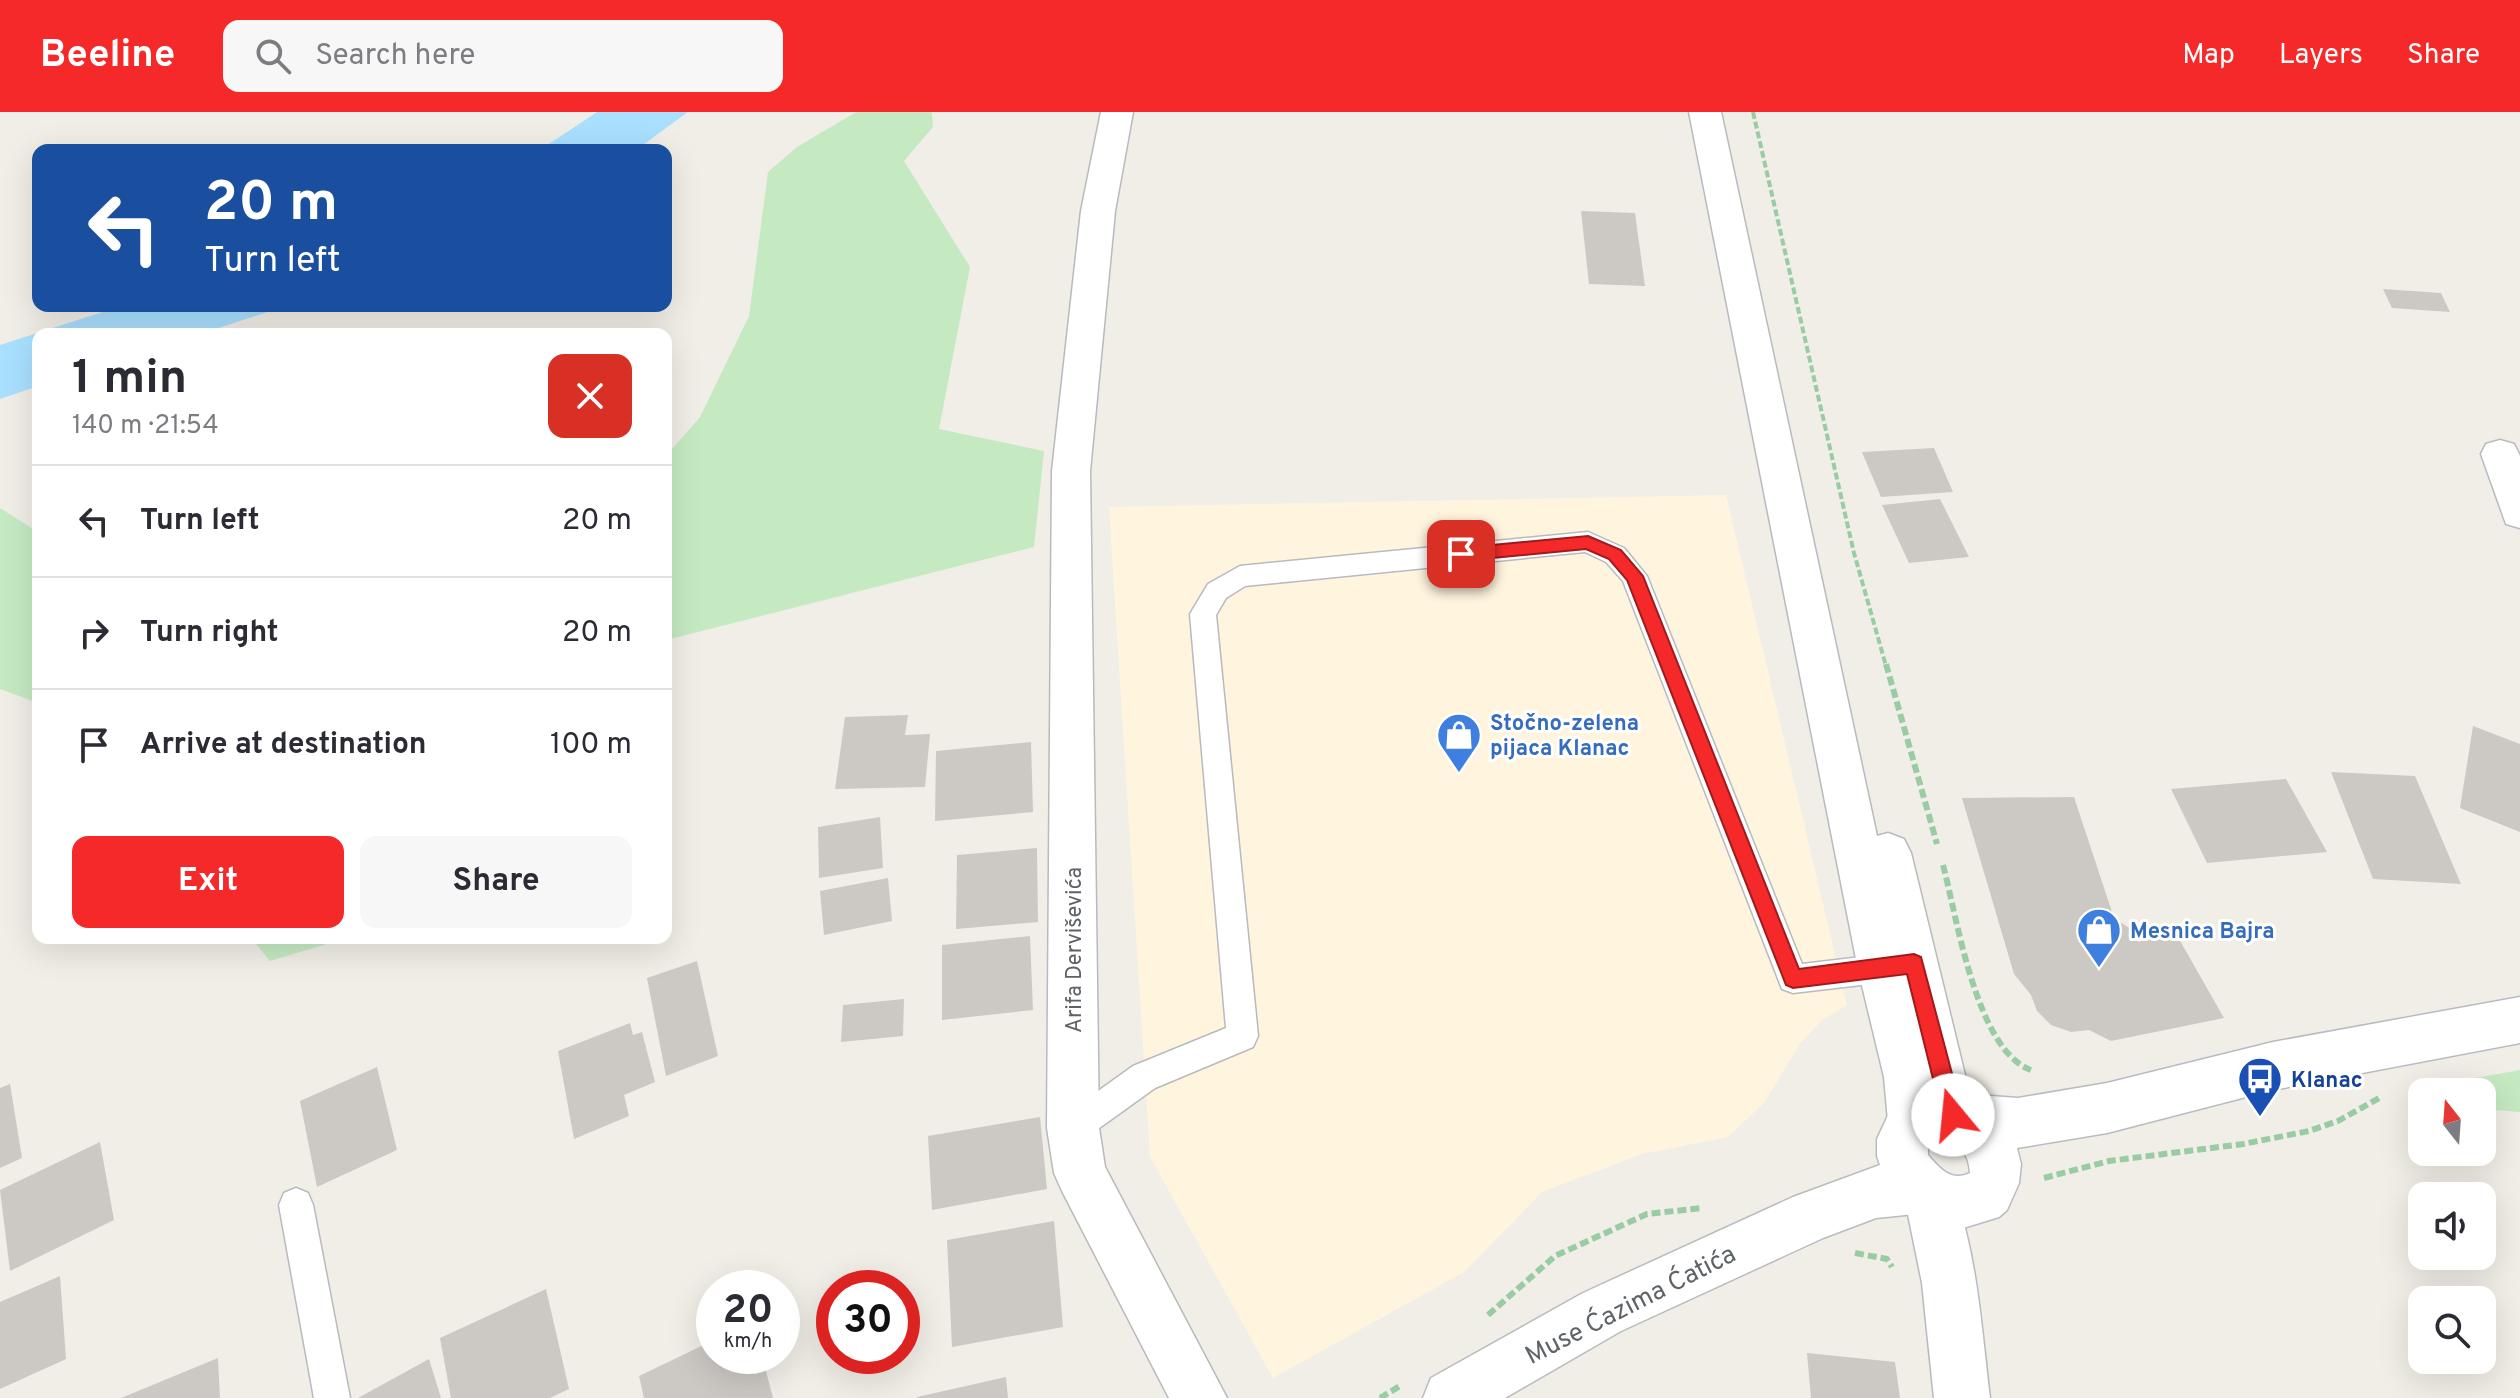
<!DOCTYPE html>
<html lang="en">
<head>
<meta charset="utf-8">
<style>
	:root { --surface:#fff; --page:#f7f7f7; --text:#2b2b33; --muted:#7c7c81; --line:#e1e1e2; --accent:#f52929 }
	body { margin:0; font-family:Overpass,sans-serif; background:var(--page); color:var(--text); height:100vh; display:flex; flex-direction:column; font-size:30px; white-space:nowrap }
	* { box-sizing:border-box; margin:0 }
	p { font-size:26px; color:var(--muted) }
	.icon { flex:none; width:44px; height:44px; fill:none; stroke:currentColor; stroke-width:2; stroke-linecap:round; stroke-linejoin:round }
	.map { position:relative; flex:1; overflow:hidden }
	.side { position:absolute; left:32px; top:216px; width:640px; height:616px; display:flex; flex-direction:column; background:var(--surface); border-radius:16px; box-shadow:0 8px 32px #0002 }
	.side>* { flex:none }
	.banner { position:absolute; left:32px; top:32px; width:640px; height:168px; border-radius:16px; box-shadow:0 8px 32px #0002; background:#1a4fa0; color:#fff; overflow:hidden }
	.needle { width:52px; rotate:343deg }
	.tools { position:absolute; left:2408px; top:966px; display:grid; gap:16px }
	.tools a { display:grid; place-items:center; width:88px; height:88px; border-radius:16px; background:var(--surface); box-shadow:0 8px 32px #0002; font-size:40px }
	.speed { position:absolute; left:696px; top:1158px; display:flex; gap:16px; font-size:40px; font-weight:700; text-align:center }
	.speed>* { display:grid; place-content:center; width:104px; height:104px; border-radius:50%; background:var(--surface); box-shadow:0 8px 32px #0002; line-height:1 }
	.speed small { font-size:20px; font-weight:400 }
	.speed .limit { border:12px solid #d22; background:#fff; color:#111 }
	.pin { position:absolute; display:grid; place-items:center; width:68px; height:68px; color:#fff; margin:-34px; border-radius:16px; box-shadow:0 4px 12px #0006 }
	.me { position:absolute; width:88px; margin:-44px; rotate:343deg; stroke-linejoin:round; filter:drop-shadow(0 0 6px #0008) }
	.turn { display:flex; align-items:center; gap:28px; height:168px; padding:0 40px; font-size:36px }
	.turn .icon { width:104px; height:104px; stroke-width:2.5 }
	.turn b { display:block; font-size:56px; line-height:68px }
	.round { display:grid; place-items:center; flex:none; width:84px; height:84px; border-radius:16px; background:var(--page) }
	.overview { display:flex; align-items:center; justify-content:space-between; height:136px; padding:0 40px }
	h1 { font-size:48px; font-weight:700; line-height:60px }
	.action { display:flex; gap:16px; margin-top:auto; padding:16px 40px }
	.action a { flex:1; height:92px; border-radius:16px; background:var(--accent); color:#fff; font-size:32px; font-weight:700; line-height:92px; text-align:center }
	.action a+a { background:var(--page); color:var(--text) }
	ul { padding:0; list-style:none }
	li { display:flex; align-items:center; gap:24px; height:112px; padding:0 40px; border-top:2px solid var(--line) }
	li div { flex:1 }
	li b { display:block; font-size:30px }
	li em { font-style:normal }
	header { display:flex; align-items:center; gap:48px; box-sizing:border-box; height:112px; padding:0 40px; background:var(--accent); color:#fff }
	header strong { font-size:38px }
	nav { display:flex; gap:44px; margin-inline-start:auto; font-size:28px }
	.search { width:560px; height:72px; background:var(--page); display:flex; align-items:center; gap:20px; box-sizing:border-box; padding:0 28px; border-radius:16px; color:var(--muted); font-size:30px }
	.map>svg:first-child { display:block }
</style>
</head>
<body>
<header>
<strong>Beeline</strong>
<div class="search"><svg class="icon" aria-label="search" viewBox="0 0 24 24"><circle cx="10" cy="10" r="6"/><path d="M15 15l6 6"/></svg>Search here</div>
<nav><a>Map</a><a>Layers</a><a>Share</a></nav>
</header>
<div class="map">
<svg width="2520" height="1286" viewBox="0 0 2520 1286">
	<rect width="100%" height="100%" fill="#f1eee7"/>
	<path fill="#fff5de" d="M 1726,383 L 1847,893 L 1822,908 L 1800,932 L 1764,991 L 1728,1025 L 1642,1042 L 1542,1080 L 1464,1160 L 1273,1266 L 1150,1045 L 1109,395 Z"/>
	<g fill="#c5eac2">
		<path d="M 856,0 L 932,0 L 933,15 L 904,49 L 970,155 L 939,317 L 1044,339 L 1034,435 L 666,528 L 666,344 L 700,305 L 749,204 L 768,60 L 797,35 Z"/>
		<path d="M 0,396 L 38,420 L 38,591 L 0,577 Z"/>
		<path d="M 251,826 L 347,826 L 270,849 Z"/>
		<path d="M 2520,958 L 2520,1000 L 2482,997 L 2482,980 L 2433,980 L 2431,974 Z"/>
	</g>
	<g fill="#a9e0ff">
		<path d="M 597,0 L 688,0 L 636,38 L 540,38 Z"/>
		<path d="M 121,194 L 286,194 L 200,222 L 38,222 L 38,274 L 0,287 L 0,233 Z"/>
	</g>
	<g fill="#ccc9c4">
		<path d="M 1581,99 L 1635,101 L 1645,174 L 1589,172 Z"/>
		<path d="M 2383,177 L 2441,181 L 2450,200 L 2392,196 Z"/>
		<path d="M 1934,336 L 1953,380 L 1881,385 L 1862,340 Z"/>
		<path d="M 1940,387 L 1969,445 L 1909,451 L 1882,393 Z"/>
		<path d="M 908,603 L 905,623 L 930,622 L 925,675 L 835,677 L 845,605 Z"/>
		<path d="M 2473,614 L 2520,632 L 2520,720 L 2460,696 Z"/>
		<path d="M 1031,630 L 1033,700 L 935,709 L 936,639 Z"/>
		<path d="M 2331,660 L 2415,664 L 2461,772 L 2373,767 Z"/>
		<path d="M 2286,667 L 2327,740 L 2207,751 L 2171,677 Z"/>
		<path d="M 2074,685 L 2114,806 L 2137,821 L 2171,813 L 2224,906 L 2111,929 L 2089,918 L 2071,920 L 2051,913 L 2037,899 L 2031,883 L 2014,862 L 1962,686 Z"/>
		<path d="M 880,705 L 883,756 L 819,766 L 818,715 Z"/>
		<path d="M 1037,736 L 1038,810 L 956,817 L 957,743 Z"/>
		<path d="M 888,766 L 892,809 L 824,823 L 820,779 Z"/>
		<path d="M 1030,824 L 1033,898 L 942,908 L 942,833 Z"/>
		<path d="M 697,849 L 718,944 L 666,964 L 647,866 Z"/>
		<path d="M 904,887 L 903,924 L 841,930 L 843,893 Z"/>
		<path d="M 630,911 L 633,923 L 642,920 L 655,970 L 624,983 L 629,1004 L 574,1027 L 558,939 Z"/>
		<path d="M 377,955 L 397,1038 L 317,1075 L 300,989 Z"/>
		<path d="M 10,972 L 22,1046 L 0,1056 L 0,976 Z"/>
		<path d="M 1040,1005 L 1047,1077 L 932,1098 L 928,1024 Z"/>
		<path d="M 100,1030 L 114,1108 L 10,1159 L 0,1078 Z"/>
		<path d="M 1054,1109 L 1063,1215 L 952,1235 L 947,1128 Z"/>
		<path d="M 60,1164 L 66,1247 L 0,1277 L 0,1190 Z"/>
		<path d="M 546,1177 L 569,1277 L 550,1286 L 451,1286 L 440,1226 Z"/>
		<path d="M 714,1228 L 714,1244 L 762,1244 L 773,1286 L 644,1286 L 639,1264 Z"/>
		<path d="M 1807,1241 L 1895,1250 L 1900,1286 L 1811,1286 Z"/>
		<path d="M 218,1246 L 220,1286 L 121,1286 Z"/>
		<path d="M 429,1247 L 441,1286 L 358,1286 Z"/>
		<path d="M 1006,1265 L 1008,1286 L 917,1286 L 917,1285 Z"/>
	</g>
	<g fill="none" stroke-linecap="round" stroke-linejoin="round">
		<g stroke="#b7babe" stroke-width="3">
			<g id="service">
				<path d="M 1588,420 L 1624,436 L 1647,464 L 1802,852 L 1895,841 L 1906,845 L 1910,855 L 1906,865 L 1895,869 L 1793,881 L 1782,877 L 1623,469 L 1606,450 L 1585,440 L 1245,474 L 1226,486 L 1216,503 L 1258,924 L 1253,935 L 1155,976 L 1084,1027 L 1073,1032 L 1062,1027 L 1057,1016 L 1062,1005 L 1133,954 L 1226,916 L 1190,502 L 1208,472 L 1240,454 Z"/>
				<path d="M 296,1076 L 308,1081 L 313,1093 L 350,1286 L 314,1286 L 279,1093 L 284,1081 Z"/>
			</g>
		</g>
		<g stroke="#b7babe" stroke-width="3">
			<g id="minor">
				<path d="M 1101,0 L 1133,0 L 1115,99 L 1090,359 L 1099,1016 L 1105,1055 L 1227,1286 L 1169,1286 L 1062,1079 L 1054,1061 L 1047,1016 L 1052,359 L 1081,99 Z"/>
				<path d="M 1689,0 L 1721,0 L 1877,724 L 1888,721 L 1904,727 L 1911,741 L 1966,967 L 1978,1003 L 1971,1021 L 1953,1028 L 1934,1019 L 1931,1027 L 1913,1034 L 1895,1027 L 1888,1009 L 1884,965 L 1858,857 Z"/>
				<path d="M 2500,328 L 2514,332 L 2520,344 L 2520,416 L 2506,412 L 2481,342 L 2486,332 Z"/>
			</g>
		</g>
		<g stroke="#b7babe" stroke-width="3">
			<path id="tertiary" d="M 1930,1057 L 1948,1065 C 1977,1133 1981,1213 1990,1286 L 1934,1286 L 1922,1171 L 1904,1083 L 1912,1065 Z"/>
		</g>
		<g stroke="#b8bcc1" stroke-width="3">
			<path id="secondary" d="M 2520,885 L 2520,931 L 2273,978 L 2107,1021 L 2017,1036 L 2021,1052 L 2019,1071 L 2007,1098 L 1999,1105 L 1960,1117 L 1940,1114 L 1915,1102 L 1876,1106 L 1823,1126 L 1621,1219 L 1505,1286 L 1423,1286 L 1431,1266 L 1583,1181 L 1793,1085 L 1880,1053 L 1877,1044 L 1877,1027 L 1893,993 L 1931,975 L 1964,982 L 2018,986 L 2107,971 L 2273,930 ZM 1936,1025 C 1957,1028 1969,1040 1970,1061 C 1951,1070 1940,1057 1928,1043 L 1928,1031 Z"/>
		</g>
		<path stroke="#9acca4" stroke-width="4" stroke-dasharray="7 3" stroke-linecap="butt" d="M 1753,0 L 1854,441 L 1886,554"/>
		<g stroke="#9acca4" stroke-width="6" stroke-dasharray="9 4" stroke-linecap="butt">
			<path d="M 1886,552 L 1937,732"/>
			<path d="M 1943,753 C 1957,805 1976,938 2031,958"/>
			<path d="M 2044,1066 L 2109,1049 L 2243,1032 L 2309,1019 L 2338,1009 L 2381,985"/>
			<path d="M 1855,1141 L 1887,1147 L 1892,1155"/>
			<path d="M 1488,1203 L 1555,1144 L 1647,1102 L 1702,1096"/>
			<path d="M 1380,1286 L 1400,1274"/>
		</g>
		<use href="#service" fill="#fff" fill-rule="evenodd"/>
		<use href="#minor" fill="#fff" fill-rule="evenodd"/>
		<use href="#tertiary" fill="#fff" fill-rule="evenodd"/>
		<use href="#secondary" fill="#fff" fill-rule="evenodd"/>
	</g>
	<path fill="#f52929" stroke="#9f1b1b" stroke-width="2" d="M 1588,424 L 1621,438 L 1643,464 L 1799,857 L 1914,842 L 1921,845 L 1963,1003 L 1960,1010 L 1953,1013 L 1945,1010 L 1942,1003 L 1907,862 L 1793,876 L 1786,873 L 1627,468 L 1609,447 L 1586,437 L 1461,449 L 1453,442 L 1461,436 Z"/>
	<defs>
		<g id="shop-pin" transform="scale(2.3)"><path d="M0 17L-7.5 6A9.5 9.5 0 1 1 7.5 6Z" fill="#3f7fe0" stroke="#fff"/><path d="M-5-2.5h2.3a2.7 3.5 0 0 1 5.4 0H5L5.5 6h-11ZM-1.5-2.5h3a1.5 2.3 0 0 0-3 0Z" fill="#fff"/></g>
		<g id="bus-pin" transform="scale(2.3)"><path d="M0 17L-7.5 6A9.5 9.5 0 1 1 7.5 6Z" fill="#1a4fb4" stroke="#fff"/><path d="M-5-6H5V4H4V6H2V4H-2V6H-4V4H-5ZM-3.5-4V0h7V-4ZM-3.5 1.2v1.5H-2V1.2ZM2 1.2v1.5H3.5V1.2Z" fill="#fff"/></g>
	</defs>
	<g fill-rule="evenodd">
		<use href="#shop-pin" x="1459" y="623"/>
		<use href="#shop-pin" x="2099" y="818"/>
		<use href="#bus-pin" x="2260" y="967"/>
	</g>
	<g text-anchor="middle" stroke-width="6" stroke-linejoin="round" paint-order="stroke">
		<g font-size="22" font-weight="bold" fill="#366cbe" stroke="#fff" text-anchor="start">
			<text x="1490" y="618">Stočno-zelena<tspan x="1490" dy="25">pijaca Klanac</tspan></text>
			<text x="2130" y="826">Mesnica Bajra</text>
		</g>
		<g font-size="22" fill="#5e6368" stroke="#fff">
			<text transform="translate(1073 838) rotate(-90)" y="8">Arifa Derviševića</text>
		</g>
		<g font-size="22" font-weight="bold" fill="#164399" stroke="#fff" text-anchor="start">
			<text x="2291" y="975">Klanac</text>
		</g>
		<g font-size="26" fill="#5e6368" stroke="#fff">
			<text transform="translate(1630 1192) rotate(-27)" y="9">Muse Ćazima Ćatića</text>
		</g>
	</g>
</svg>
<div class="tools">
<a><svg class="needle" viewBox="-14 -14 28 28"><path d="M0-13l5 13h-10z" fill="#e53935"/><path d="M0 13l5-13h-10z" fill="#7c7c81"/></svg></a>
<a><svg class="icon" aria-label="sound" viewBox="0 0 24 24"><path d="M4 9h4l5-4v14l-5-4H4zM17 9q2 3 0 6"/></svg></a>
<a><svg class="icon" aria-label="search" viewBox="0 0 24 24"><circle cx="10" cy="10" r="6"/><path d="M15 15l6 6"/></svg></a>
</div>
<div class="speed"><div>20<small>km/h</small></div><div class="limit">30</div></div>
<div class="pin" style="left:1461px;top:442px;background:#d93025"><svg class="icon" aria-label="arrive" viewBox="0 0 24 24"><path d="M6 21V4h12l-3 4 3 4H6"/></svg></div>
<svg class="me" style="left:1953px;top:1003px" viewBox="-20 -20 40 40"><circle r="19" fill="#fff"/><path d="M0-13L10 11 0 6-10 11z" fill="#f52929"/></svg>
<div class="banner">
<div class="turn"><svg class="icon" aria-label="left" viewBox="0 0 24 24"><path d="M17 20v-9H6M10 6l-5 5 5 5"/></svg><div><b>20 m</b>Turn left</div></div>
</div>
<section class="side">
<div class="overview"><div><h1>1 min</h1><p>140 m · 21:54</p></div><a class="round" style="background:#d93025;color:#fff"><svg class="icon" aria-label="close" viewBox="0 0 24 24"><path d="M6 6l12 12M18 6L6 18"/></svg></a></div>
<ul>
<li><svg class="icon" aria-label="left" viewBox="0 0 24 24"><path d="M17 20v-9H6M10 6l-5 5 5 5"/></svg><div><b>Turn left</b></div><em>20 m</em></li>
<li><svg class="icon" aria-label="right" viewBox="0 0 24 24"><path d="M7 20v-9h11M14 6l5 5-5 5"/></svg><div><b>Turn right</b></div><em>20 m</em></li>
<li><svg class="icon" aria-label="arrive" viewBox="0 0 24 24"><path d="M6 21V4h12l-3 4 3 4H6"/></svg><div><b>Arrive at destination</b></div><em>100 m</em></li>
</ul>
<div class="action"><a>Exit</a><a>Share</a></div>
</section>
</div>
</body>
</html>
